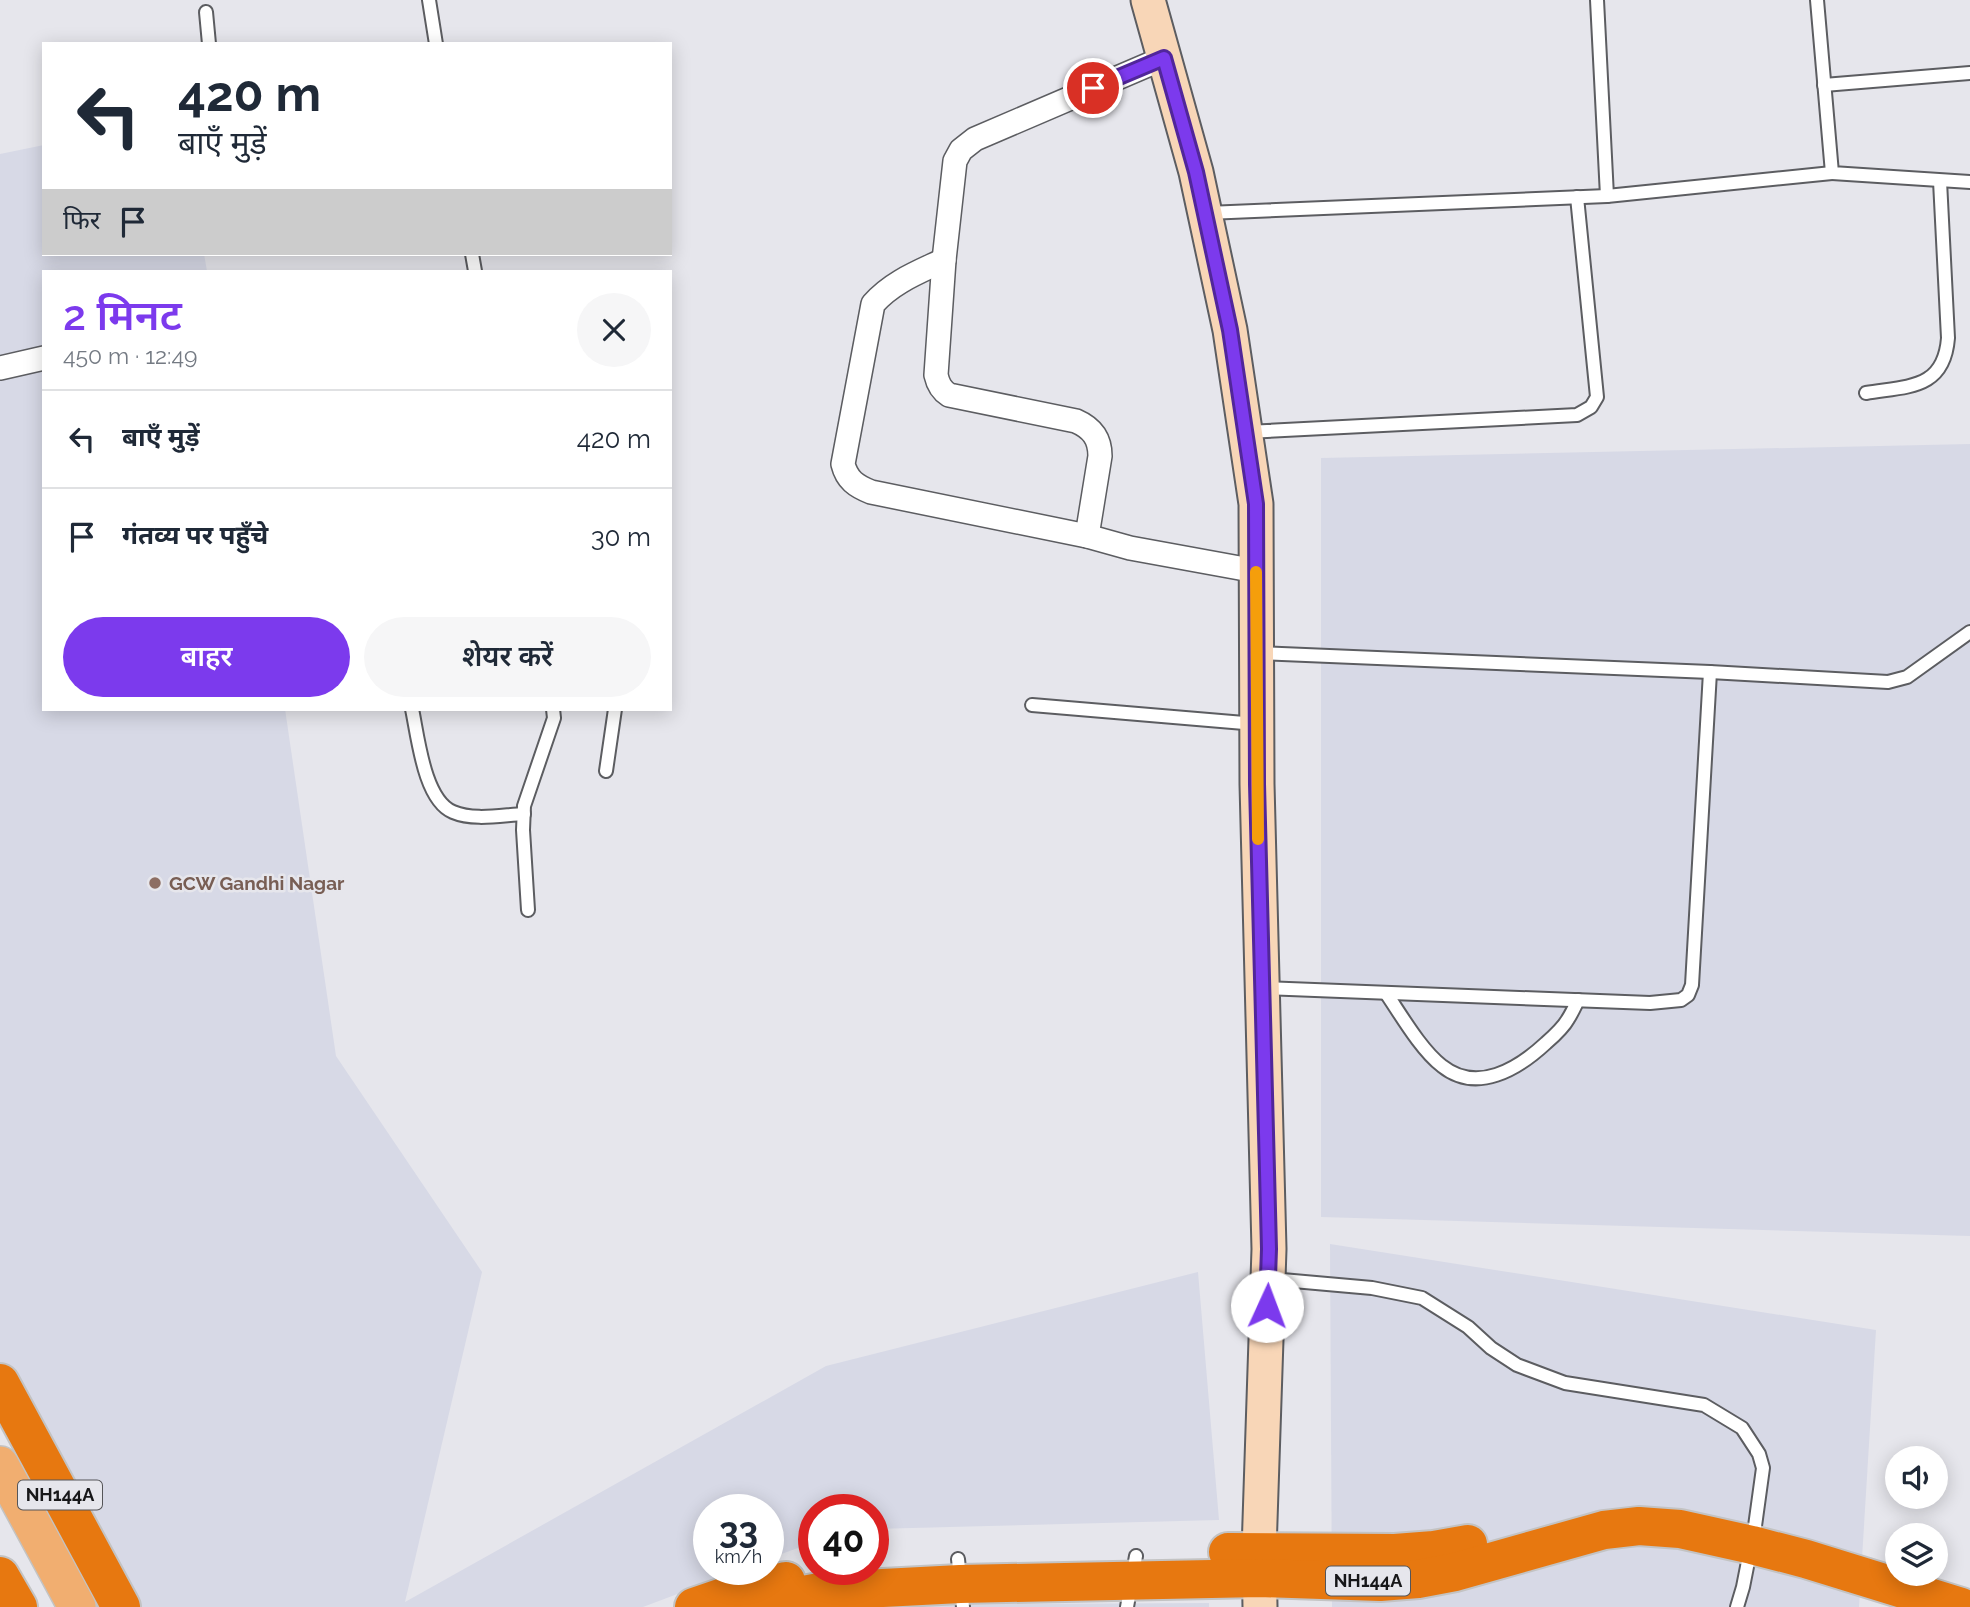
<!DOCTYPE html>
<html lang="hi">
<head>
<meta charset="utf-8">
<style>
	:root { --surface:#fff; --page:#f6f6f7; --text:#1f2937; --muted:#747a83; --line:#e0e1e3; --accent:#7c3aed }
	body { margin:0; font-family:Raleway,"Noto Sans Devanagari",sans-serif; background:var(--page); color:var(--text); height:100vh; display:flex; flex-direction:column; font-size:26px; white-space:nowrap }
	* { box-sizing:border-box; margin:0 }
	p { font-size:23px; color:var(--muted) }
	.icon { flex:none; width:38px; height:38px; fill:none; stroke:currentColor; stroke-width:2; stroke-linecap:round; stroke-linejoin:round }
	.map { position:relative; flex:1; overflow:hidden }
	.drawer { position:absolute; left:42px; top:270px; width:630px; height:441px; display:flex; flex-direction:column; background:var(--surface); border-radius:0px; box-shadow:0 4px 18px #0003 }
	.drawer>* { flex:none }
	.banner { position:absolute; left:42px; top:42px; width:630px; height:214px; border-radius:0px; box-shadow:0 4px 18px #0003; background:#fff; color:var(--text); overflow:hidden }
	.fabs { position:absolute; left:1885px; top:1446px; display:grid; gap:14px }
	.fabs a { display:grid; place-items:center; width:63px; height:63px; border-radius:50%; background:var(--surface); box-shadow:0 4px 18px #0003; font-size:35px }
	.speed { position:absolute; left:693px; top:1494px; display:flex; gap:14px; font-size:35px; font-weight:700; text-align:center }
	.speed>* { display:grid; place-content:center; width:91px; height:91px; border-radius:50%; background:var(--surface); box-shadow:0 4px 18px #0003; line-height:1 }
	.speed small { font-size:18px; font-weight:400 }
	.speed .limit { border:10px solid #d22; background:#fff; color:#111 }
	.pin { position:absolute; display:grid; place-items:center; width:60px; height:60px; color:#fff; margin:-30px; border:4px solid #fff; border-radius:50%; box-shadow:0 2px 7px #0007 }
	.me { position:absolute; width:77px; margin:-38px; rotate:2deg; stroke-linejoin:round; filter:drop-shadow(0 0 5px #0008) }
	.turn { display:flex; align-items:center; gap:24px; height:147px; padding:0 21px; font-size:32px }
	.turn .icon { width:91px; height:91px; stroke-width:2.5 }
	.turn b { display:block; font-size:49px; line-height:60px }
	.then { display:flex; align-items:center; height:66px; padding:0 21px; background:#0003; gap:14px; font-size:26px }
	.round { display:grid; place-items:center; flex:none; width:74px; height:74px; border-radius:37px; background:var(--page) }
	.summary { display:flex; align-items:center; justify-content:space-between; height:119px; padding:0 21px }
	h1 { font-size:42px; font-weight:600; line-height:52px; color:var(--accent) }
	.cta { display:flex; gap:14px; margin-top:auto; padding:14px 21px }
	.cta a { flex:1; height:80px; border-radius:42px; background:var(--accent); color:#fff; font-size:28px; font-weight:600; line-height:80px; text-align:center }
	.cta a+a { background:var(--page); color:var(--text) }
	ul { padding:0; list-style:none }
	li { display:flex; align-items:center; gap:21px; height:98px; padding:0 21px; border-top:2px solid var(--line) }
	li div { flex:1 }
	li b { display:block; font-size:26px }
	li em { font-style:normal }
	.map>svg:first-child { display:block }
</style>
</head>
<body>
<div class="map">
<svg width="1970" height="1607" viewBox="0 0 1970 1607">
	<rect width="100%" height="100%" fill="#e6e6ec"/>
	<g fill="#d7d9e6">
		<path d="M 44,145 L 44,254 L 204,254 L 207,271 L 44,271 L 44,709 L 285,709 L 336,1056 L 482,1272 L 405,1602 L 826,1366 L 1198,1272 L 1219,1520 L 873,1529 L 873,1510 L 814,1510 L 814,1542 L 768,1559 L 768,1510 L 709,1510 L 709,1570 L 741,1570 L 643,1607 L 123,1607 L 0,1375 L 0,154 Z"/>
		<path d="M 1970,444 L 1970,1236 L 1321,1217 L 1321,458 Z"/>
		<path d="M 1330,1244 L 1876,1330 L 1859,1607 L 1332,1607 Z"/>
		<path d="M 1209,1603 L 1209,1607 L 809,1607 L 815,1605 Z"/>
	</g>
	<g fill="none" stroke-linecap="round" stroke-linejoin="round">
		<g stroke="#5c5d61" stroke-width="16">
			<g id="lane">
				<path d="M 429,0 L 436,44"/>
				<path d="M 1597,0 L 1607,196"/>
				<path d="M 1817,0 L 1832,173 L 1970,182"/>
				<path d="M 206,12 L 209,44"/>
				<path d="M 1824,85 L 1970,73"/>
				<path d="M 1207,213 L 1607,196 L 1832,173"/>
				<path d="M 472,254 L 475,271"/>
				<path d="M 1866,393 C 1907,386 1944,390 1948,338 L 1940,181"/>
				<path d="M 1247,432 L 1577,415 L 1591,407 L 1597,397 L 1577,197"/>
				<path d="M 1258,653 L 1710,672 L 1888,682 L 1907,677 L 1970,632"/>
				<path d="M 1032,705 L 1256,724"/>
				<path d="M 412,709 C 418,737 424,800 453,812 C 474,821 502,815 524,814"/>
				<path d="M 606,771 L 615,709"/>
				<path d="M 528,910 L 523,830 L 524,806 L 554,718 L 553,709"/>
				<path d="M 1262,988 L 1650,1003 L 1681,1000 L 1688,995 L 1692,985 L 1710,672"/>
				<path d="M 1386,993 C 1401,1015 1421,1050 1442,1066 C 1477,1094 1518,1069 1546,1043 C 1554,1036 1563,1028 1568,1019 C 1572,1013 1575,1006 1578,1000"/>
				<path d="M 1271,1279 L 1372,1288 L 1422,1298 L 1468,1327 L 1491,1348 L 1517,1365 L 1565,1383 L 1704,1405 L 1742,1428 L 1759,1454 L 1763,1468 L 1755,1526 L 1743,1587 L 1737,1607"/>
				<path d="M 958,1559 L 963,1607"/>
				<path d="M 1127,1607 L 1136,1556"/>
			</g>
		</g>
		<g stroke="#5c5d61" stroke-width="26">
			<g id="street">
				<path d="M 944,260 C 919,272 892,282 873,304 L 843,464 C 847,480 856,486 871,492 L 1087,536 L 1130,548 L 1256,571"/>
				<path d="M 0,368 L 44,358"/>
				<path d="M 1087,536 L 1100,456 C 1100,438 1092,428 1076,421 L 949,395 C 941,390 938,384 936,375 L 944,260 L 955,161 L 961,150 L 975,139 L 1164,58"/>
			</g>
		</g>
		<g stroke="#5c5d61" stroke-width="37">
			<path id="secondary" d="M 1148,0 L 1196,172 L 1230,330 L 1256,504 L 1257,784 L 1269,1249 L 1259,1551 L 1260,1607"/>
		</g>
		<g stroke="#c3c3c3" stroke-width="40">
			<path id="primary" d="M 0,1465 L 77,1607"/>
		</g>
		<g stroke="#c3c3c3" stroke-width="42">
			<g id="highway">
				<path d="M 0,1383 L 121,1607"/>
				<path d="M 1228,1552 L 1395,1553 L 1434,1550 L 1468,1544"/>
				<path d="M 0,1576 L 18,1607"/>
				<path d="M 694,1607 L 729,1595 L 786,1581"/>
				<path d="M 759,1607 L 798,1596 L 825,1591 L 960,1584 L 1260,1578 L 1380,1582 L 1418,1579 L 1455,1572 L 1604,1530 L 1639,1526 L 1680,1529 L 1752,1545 L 1806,1559 L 1961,1607"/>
			</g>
		</g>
		<use href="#lane" stroke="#fff" stroke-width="12"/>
		<use href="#street" stroke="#fff" stroke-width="23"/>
		<use href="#secondary" stroke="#f8d6b7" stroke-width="33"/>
		<use href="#primary" stroke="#f1ae70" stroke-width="37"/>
		<use href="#highway" stroke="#e77810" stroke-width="38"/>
	</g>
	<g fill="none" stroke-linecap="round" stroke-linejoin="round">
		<g stroke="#51269a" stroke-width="18">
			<path id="route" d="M 1093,88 L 1164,58 L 1196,172 L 1230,330 L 1256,504 L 1257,784 L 1269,1249 L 1267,1306"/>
		</g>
		<use href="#route" stroke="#7c3aed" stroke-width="12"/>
		<path stroke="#f59e0b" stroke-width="12" d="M 1256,572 L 1258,839"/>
	</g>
	<circle fill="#8d6e63" stroke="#e6e6ec" stroke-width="2.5" cx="155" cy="883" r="7"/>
	<g text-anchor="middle" stroke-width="5" stroke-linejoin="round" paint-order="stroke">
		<g fill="#e6e6ec" stroke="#555558" stroke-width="2">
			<rect x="18" y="1480.5" width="84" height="29" rx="5"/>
			<rect x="1326" y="1566.5" width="84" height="29" rx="5"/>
		</g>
		<g font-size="18" font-weight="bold" fill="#171719">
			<text x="60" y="1501">NH144A</text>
			<text x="1368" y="1587">NH144A</text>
		</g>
		<g font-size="19" font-weight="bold" fill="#785e54" stroke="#e6e6ec" text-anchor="start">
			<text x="169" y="890">GCW Gandhi Nagar</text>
		</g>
	</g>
</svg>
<div class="fabs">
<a><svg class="icon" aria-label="sound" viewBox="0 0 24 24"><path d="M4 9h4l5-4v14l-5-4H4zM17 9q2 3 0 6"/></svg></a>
<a><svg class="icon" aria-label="layers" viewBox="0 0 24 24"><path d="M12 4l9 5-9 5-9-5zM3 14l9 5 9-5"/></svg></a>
</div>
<div class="speed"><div>33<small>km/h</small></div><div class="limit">40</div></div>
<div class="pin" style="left:1093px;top:88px;background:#d93025"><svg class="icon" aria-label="arrive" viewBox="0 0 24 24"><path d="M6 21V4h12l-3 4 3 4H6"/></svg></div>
<svg class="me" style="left:1267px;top:1306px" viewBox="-20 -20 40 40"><circle r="19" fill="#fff"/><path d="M0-13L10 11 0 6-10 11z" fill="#7c3aed"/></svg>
<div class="banner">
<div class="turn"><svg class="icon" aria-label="left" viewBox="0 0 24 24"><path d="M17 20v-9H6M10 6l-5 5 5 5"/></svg><div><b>420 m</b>बाएँ मुड़ें</div></div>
<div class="then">फिर<svg class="icon" aria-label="arrive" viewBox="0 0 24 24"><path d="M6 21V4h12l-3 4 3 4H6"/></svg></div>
</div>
<section class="drawer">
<div class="summary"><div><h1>2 मिनट</h1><p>450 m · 12:49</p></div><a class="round"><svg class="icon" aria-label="close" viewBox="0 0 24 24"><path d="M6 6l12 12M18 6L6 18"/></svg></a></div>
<ul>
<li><svg class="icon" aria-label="left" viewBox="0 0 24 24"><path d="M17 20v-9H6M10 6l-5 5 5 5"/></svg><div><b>बाएँ मुड़ें</b></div><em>420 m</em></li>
<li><svg class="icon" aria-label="arrive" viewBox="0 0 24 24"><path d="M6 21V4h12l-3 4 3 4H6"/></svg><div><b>गंतव्य पर पहुँचे</b></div><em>30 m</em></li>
</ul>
<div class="cta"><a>बाहर</a><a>शेयर करें</a></div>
</section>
</div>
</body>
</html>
